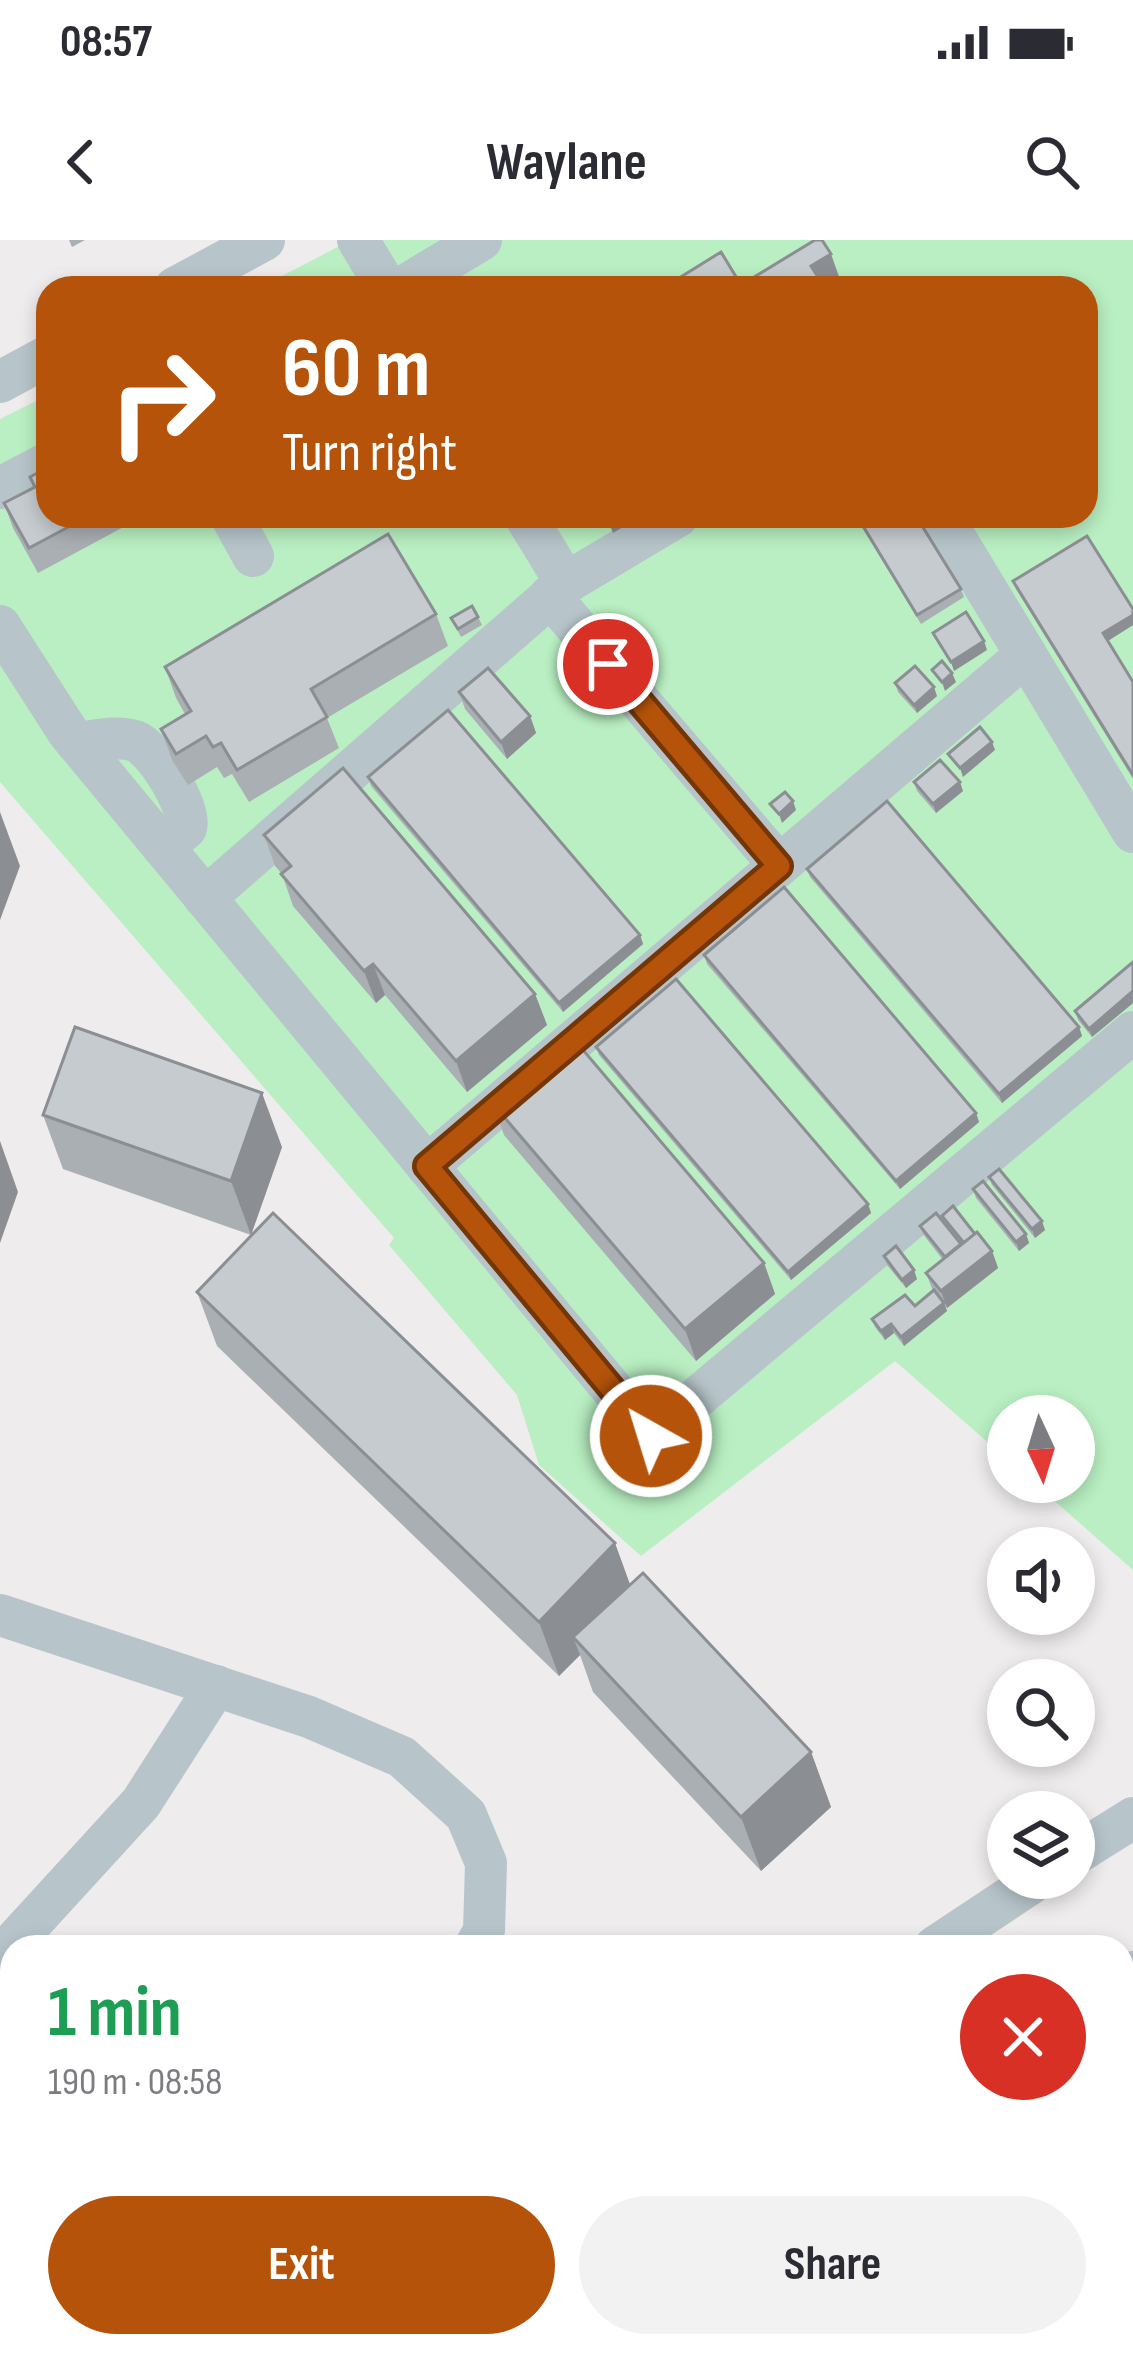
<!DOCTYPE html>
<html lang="en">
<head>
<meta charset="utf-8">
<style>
	:root { --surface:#fff; --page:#f2f2f3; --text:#2b2b33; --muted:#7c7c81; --accent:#b45309 }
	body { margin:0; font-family:"Sofia Sans Condensed",sans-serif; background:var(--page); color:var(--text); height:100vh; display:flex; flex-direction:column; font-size:45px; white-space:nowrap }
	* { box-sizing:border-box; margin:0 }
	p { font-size:39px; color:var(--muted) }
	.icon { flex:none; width:66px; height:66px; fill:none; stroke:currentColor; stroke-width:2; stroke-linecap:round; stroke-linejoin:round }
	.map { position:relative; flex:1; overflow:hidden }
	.side { position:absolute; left:0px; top:1695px; width:1134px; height:423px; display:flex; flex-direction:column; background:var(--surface); border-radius:36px 36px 0 0; box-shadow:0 6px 18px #0003 }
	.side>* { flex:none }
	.banner { position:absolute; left:36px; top:36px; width:1062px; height:252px; border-radius:36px; box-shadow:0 6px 18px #0003; background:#b45309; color:#fff; overflow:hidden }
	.needle { width:78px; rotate:176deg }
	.fabs { position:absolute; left:987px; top:1155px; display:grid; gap:24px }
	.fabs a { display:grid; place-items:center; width:108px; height:108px; border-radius:50%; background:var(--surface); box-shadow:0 6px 18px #0003; font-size:60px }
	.pin { position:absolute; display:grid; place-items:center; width:102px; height:102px; color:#fff; margin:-51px; border:6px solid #fff; border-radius:50%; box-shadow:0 3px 12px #0007 }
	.me { position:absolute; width:132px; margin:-66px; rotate:321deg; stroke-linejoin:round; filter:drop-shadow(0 0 9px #0008) }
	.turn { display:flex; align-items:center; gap:42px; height:252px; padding:0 48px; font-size:54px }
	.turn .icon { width:156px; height:156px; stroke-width:2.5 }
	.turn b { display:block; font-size:84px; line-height:102px }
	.round { display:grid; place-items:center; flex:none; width:126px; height:126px; border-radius:63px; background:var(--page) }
	.overview { display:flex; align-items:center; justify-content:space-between; height:204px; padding:0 48px }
	h1 { font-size:72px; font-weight:700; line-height:90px; color:#1e9e55 }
	.cta { display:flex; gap:24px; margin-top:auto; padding:24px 48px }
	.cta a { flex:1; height:138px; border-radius:72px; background:var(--accent); color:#fff; font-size:48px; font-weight:700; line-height:138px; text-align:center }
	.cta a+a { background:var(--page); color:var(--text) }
	.status { display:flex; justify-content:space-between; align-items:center; height:84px; padding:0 60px; background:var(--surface); direction:ltr }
	.status svg { height:33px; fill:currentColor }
	header { display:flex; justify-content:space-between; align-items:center; height:156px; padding:0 48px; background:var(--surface); font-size:54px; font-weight:700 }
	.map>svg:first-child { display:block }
</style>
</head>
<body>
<div class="status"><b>08:57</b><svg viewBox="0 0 49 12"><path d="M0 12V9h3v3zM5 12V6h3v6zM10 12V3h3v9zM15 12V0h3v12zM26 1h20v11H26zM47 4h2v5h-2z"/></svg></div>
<header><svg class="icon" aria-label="back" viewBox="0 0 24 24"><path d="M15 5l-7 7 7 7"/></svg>Waylane<svg class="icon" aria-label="search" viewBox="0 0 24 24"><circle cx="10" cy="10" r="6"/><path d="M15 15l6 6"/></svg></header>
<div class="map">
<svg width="1133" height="2117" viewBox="0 0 1133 2117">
	<rect width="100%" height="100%" fill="#efeced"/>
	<path fill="#b9efc2" d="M 351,0 L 1133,0 L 1133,1330 L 1033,1242 L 1074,1242 L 1074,1176 L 1008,1176 L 1008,1220 L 895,1121 L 641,1316 L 539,1225 L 517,1155 L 389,1005 L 394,998 L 0,542 L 0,179 L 48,155 L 48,276 L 1086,276 L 1086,48 L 259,48 Z"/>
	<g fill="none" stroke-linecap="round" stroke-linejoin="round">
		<g stroke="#b7c5ca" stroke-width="42">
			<path d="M 358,0 L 387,48"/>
			<path d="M 175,48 L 264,0"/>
			<path d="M 401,48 L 481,0"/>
			<path d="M 0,142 L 48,116"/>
			<path d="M 0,248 L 48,223"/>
			<path d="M 231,276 L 253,316"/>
			<path d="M 525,276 L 566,343"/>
			<path d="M 942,276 L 1133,592"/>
			<path d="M 550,356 L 779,625"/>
			<path d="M 0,386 L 68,492 L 651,1196 L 1133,792"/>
			<path d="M 77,503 C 95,501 118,495 135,501 C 155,508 192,569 186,588 L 163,607"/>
			<path d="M 205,658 L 566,343 L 678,276"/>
			<path d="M 427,926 L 1026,415"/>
			<path d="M 0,1375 L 309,1477 L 402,1517 L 466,1575 L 486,1623 L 484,1691 L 475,1707"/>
			<path d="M 1074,1615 L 1133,1578"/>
			<path d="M 935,1707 L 1039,1638"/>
			<path d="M 0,1717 L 141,1563 L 216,1446"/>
			<path d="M 1122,1739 L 1133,1732"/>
			<path d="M 1122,1912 L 1133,1929"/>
			<path d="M 430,2106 L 440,2117"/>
			<path d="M 564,2117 L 569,2106"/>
			<path d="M 887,2117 L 898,2106"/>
		</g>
	</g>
	<g fill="#aaafb3">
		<path d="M 69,0 L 85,0 L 72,7 Z"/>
		<path d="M 30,237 L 48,276 L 144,276 L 38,333 L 13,288 L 4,263 L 33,247 Z"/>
		<path d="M 855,276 L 916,276 L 961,349 L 964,357 L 921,384 Z"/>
		<path d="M 971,276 L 987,276 L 976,283 Z"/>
		<path d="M 1013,341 L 1133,385 L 1108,401 L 1133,442 L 1133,539 L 1016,349 Z"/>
		<path d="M 436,374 L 448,406 L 327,478 L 339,508 L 249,562 L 232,534 L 224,538 L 217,527 L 188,545 L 172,520 L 161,489 L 185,474 L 176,458 L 165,427 Z"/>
		<path d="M 478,377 L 482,385 L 461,397 L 451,378 Z"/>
		<path d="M 895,443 L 937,456 L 917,473 L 898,452 Z"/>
		<path d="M 459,452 L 530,476 L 536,493 L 507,519 L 465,469 Z"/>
		<path d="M 368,537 L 640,695 L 643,704 L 563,772 L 371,546 Z"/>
		<path d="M 914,542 L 963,551 L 936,573 L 917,551 Z"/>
		<path d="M 264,595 L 535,754 L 547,785 L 467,852 L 385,755 L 376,763 L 293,666 L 282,634 L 275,626 Z"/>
		<path d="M 807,629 L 1079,787 L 1082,796 L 1002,863 L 810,637 Z"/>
		<path d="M 704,715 L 976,873 L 979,882 L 900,949 L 707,724 Z"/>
		<path d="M 1133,722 L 1133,763 L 1092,797 L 1078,780 L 1075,771 Z"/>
		<path d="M 596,807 L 868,964 L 871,973 L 791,1040 L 599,815 Z"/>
		<path d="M 493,864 L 764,1023 L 775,1054 L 696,1121 L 504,895 Z"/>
		<path d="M 43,875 L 282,907 L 251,995 L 63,929 Z"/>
		<path d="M 989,937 L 1045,990 L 1035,998 L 992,945 Z"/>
		<path d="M 973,949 L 1026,994 L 1029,1003 L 1019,1011 L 976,958 Z"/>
		<path d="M 942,976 L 975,994 L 992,1011 L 998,1028 L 947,1068 L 945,1065 L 947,1071 L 904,1106 L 894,1093 L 885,1100 L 875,1087 L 872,1079 L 915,1066 L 933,1051 L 926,1033 L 943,1020 L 923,994 L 920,986 L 945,984 Z"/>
		<path d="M 884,1016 L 917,1039 L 906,1048 L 887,1025 Z"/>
		<path d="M 197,1052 L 630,1344 L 811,1512 L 831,1567 L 761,1631 L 593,1452 L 580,1415 L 559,1436 L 217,1106 Z"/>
	</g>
	<g fill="#8b8e92">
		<path d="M 831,14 L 842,45 L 837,48 L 819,48 L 811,26 Z"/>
		<path d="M 606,276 L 641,276 L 613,293 Z"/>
		<path d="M 1133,375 L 1133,385 L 1106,402 L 1103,393 Z"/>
		<path d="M 984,401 L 987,410 L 954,431 L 951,422 Z"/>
		<path d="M 952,433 L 956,442 L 945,451 L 942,442 Z"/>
		<path d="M 934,447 L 937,456 L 917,473 L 914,465 Z"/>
		<path d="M 530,476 L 536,493 L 507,519 L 501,502 Z"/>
		<path d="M 992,502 L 995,510 L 963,537 L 960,528 Z"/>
		<path d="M 960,542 L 963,551 L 936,573 L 933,564 Z"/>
		<path d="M 793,561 L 796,570 L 782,583 L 779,574 Z"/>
		<path d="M 0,572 L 20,626 L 0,680 Z"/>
		<path d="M 640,695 L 643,704 L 563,772 L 559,763 Z"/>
		<path d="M 373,724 L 385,755 L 376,763 L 364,731 Z"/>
		<path d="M 1133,751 L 1133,763 L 1092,797 L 1089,789 Z"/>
		<path d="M 535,754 L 547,785 L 467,852 L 456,821 Z"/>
		<path d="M 1079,787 L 1082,796 L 1002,863 L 999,854 Z"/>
		<path d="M 262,853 L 282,907 L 251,995 L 231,941 Z"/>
		<path d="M 976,873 L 979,882 L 900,949 L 896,941 Z"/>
		<path d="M 0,901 L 18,952 L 0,1003 Z"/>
		<path d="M 868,964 L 871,973 L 791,1040 L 788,1032 Z"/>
		<path d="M 1042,981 L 1045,990 L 1035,998 L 1032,989 Z"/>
		<path d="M 1026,994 L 1029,1003 L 1019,1011 L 1016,1002 Z"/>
		<path d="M 992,1011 L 998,1028 L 947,1068 L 941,1051 Z"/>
		<path d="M 764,1023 L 775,1054 L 696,1121 L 685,1089 Z"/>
		<path d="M 914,1030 L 917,1039 L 906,1048 L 902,1040 Z"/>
		<path d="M 944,1063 L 947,1071 L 904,1106 L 901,1097 Z"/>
		<path d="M 891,1084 L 894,1093 L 885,1100 L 881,1091 Z"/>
		<path d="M 615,1303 L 635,1358 L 573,1397 L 580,1415 L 559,1436 L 539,1382 Z"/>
		<path d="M 811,1512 L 831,1567 L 761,1631 L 741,1577 Z"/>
	</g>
	<g fill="#c6cbd0" stroke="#8b8e92" stroke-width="3">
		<path d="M 815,0 L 822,0 L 831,14 L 811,26 L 825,48 L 736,48 Z"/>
		<path d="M 721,12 L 741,45 L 736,48 L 663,48 Z"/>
		<path d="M 48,227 L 48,276 L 89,276 L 29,308 L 4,263 L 35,247 L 30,237 Z"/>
		<path d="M 857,276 L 916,276 L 961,349 L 917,375 Z"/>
		<path d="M 388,294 L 436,374 L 311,449 L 327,477 L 237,530 L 221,503 L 213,507 L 206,496 L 176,514 L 161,489 L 191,471 L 165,427 Z"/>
		<path d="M 1087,296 L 1133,369 L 1133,375 L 1103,393 L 1133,442 L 1133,535 L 1013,341 Z"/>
		<path d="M 472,366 L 478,377 L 458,389 L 451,378 Z"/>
		<path d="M 966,372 L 984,401 L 951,422 L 933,393 Z"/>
		<path d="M 942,421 L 952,433 L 942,442 L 932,430 Z"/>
		<path d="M 915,426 L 934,447 L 914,465 L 895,443 Z"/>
		<path d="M 488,428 L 530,476 L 501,502 L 459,452 Z"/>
		<path d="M 448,470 L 640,695 L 559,763 L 368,537 Z"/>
		<path d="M 980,487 L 992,502 L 960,528 L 948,514 Z"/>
		<path d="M 940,520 L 960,542 L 933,564 L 914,542 Z"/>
		<path d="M 343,528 L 535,754 L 456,821 L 373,724 L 364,731 L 281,634 L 291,626 L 264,595 Z"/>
		<path d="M 785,552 L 793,561 L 779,574 L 770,564 Z"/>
		<path d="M 887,561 L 1079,787 L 999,854 L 807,629 Z"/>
		<path d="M 784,647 L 976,873 L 896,941 L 704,715 Z"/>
		<path d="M 1133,722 L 1133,751 L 1089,789 L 1075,771 Z"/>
		<path d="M 676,739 L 868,964 L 788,1032 L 596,807 Z"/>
		<path d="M 75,787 L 262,853 L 231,941 L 43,875 Z"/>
		<path d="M 572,797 L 764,1023 L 685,1089 L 493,864 Z"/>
		<path d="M 999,929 L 1042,981 L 1032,989 L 989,937 Z"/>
		<path d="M 983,941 L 1026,994 L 1016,1002 L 973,949 Z"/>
		<path d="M 953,966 L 975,994 L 964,1003 L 942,976 Z"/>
		<path d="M 273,973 L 615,1303 L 539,1382 L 197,1052 Z"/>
		<path d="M 936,973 L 961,1004 L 945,1017 L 920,986 Z"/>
		<path d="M 977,992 L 992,1011 L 941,1051 L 926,1033 Z"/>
		<path d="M 896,1006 L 914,1030 L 902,1040 L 884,1016 Z"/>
		<path d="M 934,1050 L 944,1063 L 901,1097 L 891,1084 L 881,1091 L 872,1079 L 905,1055 L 915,1066 Z"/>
		<path d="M 643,1333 L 811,1512 L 741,1577 L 573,1397 Z"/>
	</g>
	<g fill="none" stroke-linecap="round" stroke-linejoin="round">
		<g stroke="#753606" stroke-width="30">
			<path id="route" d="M 608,424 L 779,626 L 427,926 L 651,1196"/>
		</g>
		<use href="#route" stroke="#b45309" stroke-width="21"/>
	</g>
</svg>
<div class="fabs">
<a><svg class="needle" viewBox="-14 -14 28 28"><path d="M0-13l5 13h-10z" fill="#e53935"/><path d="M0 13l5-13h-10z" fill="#7c7c81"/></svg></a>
<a><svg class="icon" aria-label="sound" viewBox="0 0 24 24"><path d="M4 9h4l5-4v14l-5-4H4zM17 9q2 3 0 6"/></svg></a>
<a><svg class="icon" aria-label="search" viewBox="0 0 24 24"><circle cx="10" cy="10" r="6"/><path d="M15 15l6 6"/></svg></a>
<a><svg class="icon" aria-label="layers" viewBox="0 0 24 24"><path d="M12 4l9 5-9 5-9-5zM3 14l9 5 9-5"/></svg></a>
</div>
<div class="pin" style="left:608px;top:424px;background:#d93025"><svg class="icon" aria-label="arrive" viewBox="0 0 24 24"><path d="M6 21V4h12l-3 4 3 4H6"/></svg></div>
<svg class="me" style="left:651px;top:1196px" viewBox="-20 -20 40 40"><circle r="17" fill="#b45309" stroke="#fff" stroke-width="3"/><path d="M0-11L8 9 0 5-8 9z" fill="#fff"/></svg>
<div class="banner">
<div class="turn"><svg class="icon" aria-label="right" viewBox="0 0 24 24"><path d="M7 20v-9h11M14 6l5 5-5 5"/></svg><div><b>60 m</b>Turn right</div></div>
</div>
<section class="side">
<div class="overview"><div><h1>1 min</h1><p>190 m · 08:58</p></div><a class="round" style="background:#d93025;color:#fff"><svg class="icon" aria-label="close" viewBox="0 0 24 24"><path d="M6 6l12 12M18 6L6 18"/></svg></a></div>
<div class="cta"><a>Exit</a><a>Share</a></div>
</section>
</div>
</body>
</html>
